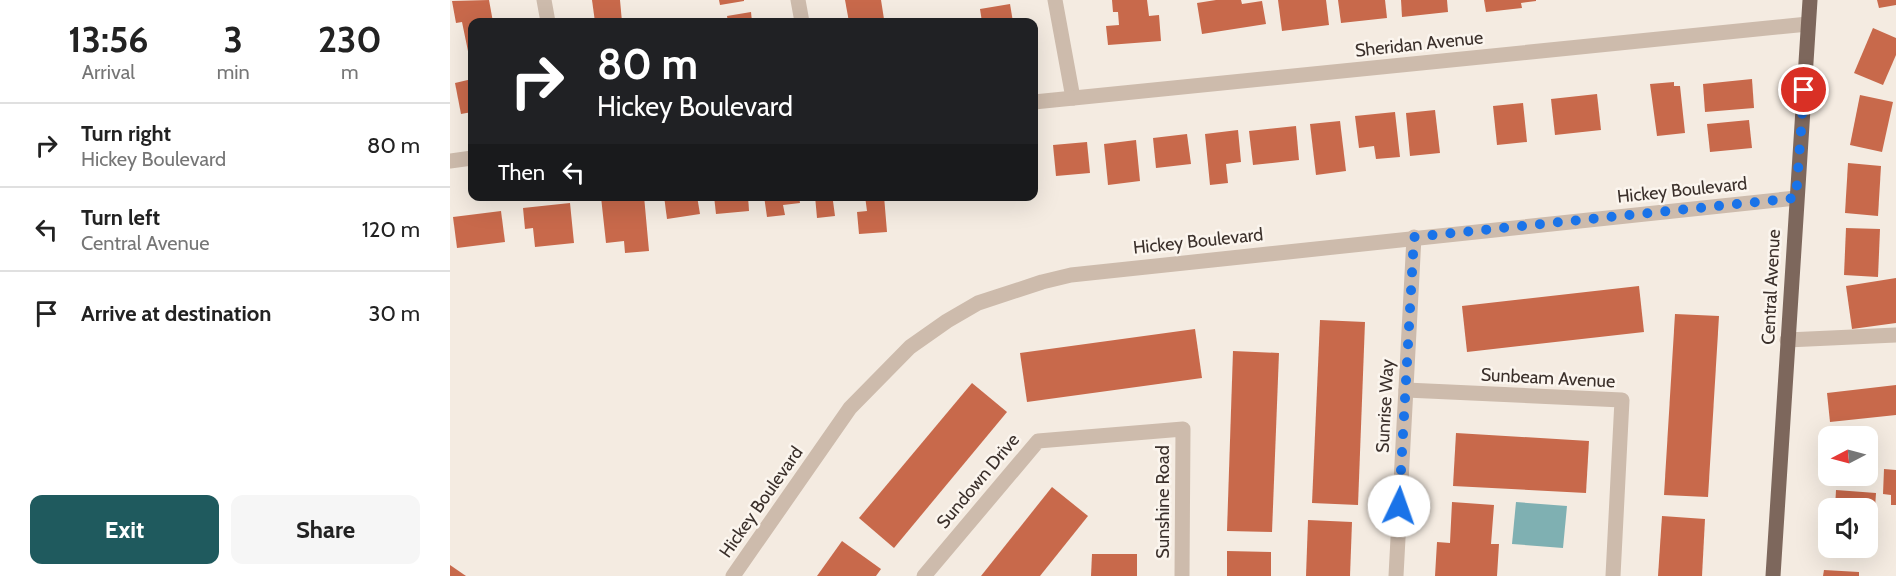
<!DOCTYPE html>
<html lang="en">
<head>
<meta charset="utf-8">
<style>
	:root { --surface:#fff; --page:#f6f6f6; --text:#222; --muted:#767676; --line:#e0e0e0; --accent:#1f5a5e }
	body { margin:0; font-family:Cabin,sans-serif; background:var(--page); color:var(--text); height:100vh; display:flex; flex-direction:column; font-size:22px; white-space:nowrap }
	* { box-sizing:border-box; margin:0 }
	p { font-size:20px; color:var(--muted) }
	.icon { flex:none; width:33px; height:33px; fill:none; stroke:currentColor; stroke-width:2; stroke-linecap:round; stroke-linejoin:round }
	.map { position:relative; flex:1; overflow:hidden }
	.panel { display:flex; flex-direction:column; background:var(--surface); width:450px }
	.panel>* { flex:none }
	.guide { position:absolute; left:18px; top:18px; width:570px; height:183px; border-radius:12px; box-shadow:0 6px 24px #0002; background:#202124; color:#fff; overflow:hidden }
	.needle { width:39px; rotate:264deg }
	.fabs { position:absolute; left:1368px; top:426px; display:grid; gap:12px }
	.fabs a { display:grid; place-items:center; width:60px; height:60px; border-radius:12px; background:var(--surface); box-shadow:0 6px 24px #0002; font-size:30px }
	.pin { position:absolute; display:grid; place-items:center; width:51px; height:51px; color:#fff; margin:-26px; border:3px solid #fff; border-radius:50%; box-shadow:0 2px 6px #0007 }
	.me { position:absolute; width:66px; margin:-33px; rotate:3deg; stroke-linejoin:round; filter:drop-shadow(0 0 4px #0008) }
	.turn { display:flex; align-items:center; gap:21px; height:126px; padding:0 30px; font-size:27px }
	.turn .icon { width:78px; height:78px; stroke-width:2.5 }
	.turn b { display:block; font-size:42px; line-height:51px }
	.then { display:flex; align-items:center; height:57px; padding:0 30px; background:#0003; gap:12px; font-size:22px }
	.eta { display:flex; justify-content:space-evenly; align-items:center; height:102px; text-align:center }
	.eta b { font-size:36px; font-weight:700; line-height:42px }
	.cta { display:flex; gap:12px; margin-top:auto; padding:12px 30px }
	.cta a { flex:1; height:69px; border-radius:12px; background:var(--accent); color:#fff; font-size:24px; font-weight:700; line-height:69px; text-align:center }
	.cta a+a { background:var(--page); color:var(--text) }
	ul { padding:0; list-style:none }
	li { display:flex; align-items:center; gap:18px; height:84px; padding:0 30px; border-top:2px solid var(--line) }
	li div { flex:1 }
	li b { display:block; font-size:22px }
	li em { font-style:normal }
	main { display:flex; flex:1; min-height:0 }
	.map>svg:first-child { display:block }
</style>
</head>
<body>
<main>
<section class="panel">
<div class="eta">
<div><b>13:56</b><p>Arrival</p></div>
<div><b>3</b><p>min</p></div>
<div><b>230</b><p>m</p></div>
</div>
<ul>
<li><svg class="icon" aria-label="right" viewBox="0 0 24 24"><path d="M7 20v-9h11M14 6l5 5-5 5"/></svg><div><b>Turn right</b><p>Hickey Boulevard</p></div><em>80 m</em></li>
<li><svg class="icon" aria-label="left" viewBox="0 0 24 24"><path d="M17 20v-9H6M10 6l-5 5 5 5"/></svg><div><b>Turn left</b><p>Central Avenue</p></div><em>120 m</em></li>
<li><svg class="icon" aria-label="arrive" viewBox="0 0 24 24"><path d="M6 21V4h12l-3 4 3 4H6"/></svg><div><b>Arrive at destination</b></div><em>30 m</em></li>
</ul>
<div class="cta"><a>Exit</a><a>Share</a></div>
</section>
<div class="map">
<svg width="1446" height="576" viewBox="0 0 1446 576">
	<rect width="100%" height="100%" fill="#f4ebe1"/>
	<path fill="#7fb0b2" d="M 1066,502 L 1117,506 L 1113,548 L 1062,544 Z"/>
	<g fill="#c8694b">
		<path d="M 39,0 L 43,22 L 22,22 L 22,55 L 19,56 L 12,22 L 6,23 L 2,1 Z"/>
		<path d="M 142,0 L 170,0 L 172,22 L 145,22 Z"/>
		<path d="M 269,0 L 294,0 L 294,1 L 270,5 Z"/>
		<path d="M 395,0 L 431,0 L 434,19 L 399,22 Z"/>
		<path d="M 662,0 L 697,0 L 699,16 L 709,15 L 711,41 L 658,45 L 656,26 L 669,25 L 668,12 L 663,12 Z"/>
		<path d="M 766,0 L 791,0 L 792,4 L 812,1 L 816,24 L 752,34 L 747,3 Z"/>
		<path d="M 828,0 L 876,0 L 879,25 L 832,31 Z"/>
		<path d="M 888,0 L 935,0 L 937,18 L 891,23 Z"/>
		<path d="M 951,0 L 997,0 L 998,12 L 952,17 Z"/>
		<path d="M 1034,0 L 1086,0 L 1086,1 L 1071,3 L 1072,8 L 1036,12 Z"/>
		<path d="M 1427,0 L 1446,0 L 1446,5 L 1429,8 Z"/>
		<path d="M 560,4 L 563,22 L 532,22 L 530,9 Z"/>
		<path d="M 301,12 L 302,22 L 278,22 L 277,16 Z"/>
		<path d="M 1423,28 L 1446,38 L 1446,55 L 1433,85 L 1404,73 Z"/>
		<path d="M 22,79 L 22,112 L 11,114 L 5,83 Z"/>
		<path d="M 1302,79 L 1304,108 L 1255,112 L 1253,84 Z"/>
		<path d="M 1224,82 L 1224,86 L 1230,86 L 1235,133 L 1207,136 L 1200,84 Z"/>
		<path d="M 1147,94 L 1151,130 L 1105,135 L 1101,99 Z"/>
		<path d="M 1410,95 L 1443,102 L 1432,152 L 1400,145 Z"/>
		<path d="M 1073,103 L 1077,142 L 1047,145 L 1043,106 Z"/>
		<path d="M 985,110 L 990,153 L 960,156 L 956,113 Z"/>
		<path d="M 945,112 L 950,157 L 926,159 L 924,146 L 909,148 L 905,116 Z"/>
		<path d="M 1299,120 L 1302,148 L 1260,152 L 1257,124 Z"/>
		<path d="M 890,121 L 896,171 L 866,175 L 860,124 Z"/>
		<path d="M 846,126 L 849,160 L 803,165 L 799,131 Z"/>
		<path d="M 788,130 L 791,162 L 776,164 L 778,183 L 760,185 L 755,134 Z"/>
		<path d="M 737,134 L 741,164 L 706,168 L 703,138 Z"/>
		<path d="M 686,140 L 690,181 L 658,185 L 654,144 Z"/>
		<path d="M 637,142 L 640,173 L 606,176 L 603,145 Z"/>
		<path d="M 1398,163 L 1431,166 L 1428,216 L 1395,213 Z"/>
		<path d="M 161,196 L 194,196 L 199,251 L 175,253 L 174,241 L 156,243 L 151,197 Z"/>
		<path d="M 214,196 L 247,196 L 250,214 L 217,219 Z"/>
		<path d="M 264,196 L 298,196 L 299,211 L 266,214 Z"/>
		<path d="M 314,196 L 349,196 L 350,203 L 333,205 L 335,215 L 317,217 Z"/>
		<path d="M 365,196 L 400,196 L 400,199 L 383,201 L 385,216 L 367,218 Z"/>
		<path d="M 415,196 L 434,196 L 437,232 L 409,234 L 407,212 L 417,211 Z"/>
		<path d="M 517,196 L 533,196 L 533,198 L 517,200 Z"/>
		<path d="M 120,203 L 124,243 L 85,247 L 83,228 L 75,229 L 73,208 Z"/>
		<path d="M 51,211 L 55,242 L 7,248 L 3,217 Z"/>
		<path d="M 1396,228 L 1430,229 L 1428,277 L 1394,275 Z"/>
		<path d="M 1446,278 L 1446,323 L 1402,329 L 1396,286 Z"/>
		<path d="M 1189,286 L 1194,332 L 1017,352 L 1012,306 Z"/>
		<path d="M 1225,314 L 1269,316 L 1258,497 L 1214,495 Z"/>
		<path d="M 870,320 L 915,322 L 908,505 L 862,503 Z"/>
		<path d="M 745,329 L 752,378 L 577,402 L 570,353 Z"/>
		<path d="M 783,351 L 829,353 L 822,532 L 777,531 Z"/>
		<path d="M 522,383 L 557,412 L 444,548 L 409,518 Z"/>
		<path d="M 1446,385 L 1446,415 L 1380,422 L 1377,393 Z"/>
		<path d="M 1006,433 L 1139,441 L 1136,493 L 1003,486 Z"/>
		<path d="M 1434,469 L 1446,470 L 1446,505 L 1441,505 L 1441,495 L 1433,494 Z"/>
		<path d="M 602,487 L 638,516 L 590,576 L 531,576 Z"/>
		<path d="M 1386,490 L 1426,493 L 1424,523 L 1418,522 L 1418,508 L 1385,508 Z"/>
		<path d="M 1002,502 L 1044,505 L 1041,544 L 1049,544 L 1047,576 L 985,576 L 987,542 L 1000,543 Z"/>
		<path d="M 1212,516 L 1255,519 L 1252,576 L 1208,576 Z"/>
		<path d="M 858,520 L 902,522 L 900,576 L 856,576 Z"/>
		<path d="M 392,541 L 431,569 L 426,576 L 367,576 Z"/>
		<path d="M 777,551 L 821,552 L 821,576 L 777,576 Z"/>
		<path d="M 642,554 L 687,554 L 687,576 L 641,576 Z"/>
		<path d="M 0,565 L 16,576 L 0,576 Z"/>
		<path d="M 1374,570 L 1409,572 L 1409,576 L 1373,576 Z"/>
	</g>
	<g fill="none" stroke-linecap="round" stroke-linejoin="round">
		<g stroke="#cdbbac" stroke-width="15">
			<path d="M 94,0 L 98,22"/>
			<path d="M 348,0 L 352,22"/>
			<path d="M 605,0 L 623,98"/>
			<path d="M 584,102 L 1358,24"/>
			<path d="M 0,161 L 22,158"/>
			<path d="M 1337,340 L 1446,335"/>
			<path d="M 956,390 L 1172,400 L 1163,576"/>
			<path d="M 283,576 L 400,408 L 460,347 L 497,321 L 528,303 L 592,282 L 621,275 L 1346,198"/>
			<path d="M 474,576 L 588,441 L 733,429 L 732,576"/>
			<path d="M 946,576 L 964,237"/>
		</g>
		<path stroke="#7d675c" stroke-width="15" d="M 1323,576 L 1360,0"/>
	</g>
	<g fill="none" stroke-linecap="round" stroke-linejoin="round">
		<path stroke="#1a73e8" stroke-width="10" stroke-dasharray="0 18" d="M 949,506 L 964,237 L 1346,198 L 1354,90"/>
	</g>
	<g text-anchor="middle" stroke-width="5" stroke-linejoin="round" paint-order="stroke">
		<g font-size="18" fill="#3b302b" stroke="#fbf5ee">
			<text transform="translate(969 44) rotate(-6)" y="6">Sheridan Avenue</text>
			<text transform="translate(1232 190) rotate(-6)" y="6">Hickey Boulevard</text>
			<text transform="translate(748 241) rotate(-6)" y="6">Hickey Boulevard</text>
			<text transform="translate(1321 287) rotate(-87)" y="6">Central Avenue</text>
			<text transform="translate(1098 378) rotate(3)" y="6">Sunbeam Avenue</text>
			<text transform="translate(935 406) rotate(-87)" y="6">Sunrise Way</text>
			<text transform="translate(528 481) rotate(-50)" y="6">Sundown Drive</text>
			<text transform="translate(311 502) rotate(-55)" y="6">Hickey Boulevard</text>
			<text transform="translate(713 502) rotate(-90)" y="6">Sunshine Road</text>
		</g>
	</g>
</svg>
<div class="fabs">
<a><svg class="needle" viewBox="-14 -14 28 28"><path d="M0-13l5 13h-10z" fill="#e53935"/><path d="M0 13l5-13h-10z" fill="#767676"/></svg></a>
<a><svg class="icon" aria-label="sound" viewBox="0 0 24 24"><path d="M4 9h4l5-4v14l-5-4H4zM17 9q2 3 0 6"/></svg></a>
</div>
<div class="pin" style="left:1354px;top:90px;background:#d93025"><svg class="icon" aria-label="arrive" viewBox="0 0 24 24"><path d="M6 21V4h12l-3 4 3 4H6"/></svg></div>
<svg class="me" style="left:949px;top:506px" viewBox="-20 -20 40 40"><circle r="19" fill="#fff"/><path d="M0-13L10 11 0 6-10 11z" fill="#1a73e8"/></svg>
<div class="guide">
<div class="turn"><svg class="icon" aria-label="right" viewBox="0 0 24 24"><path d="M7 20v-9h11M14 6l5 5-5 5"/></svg><div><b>80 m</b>Hickey Boulevard</div></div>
<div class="then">Then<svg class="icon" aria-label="left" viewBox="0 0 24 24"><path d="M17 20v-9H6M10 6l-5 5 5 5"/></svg></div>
</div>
</div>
</main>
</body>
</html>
